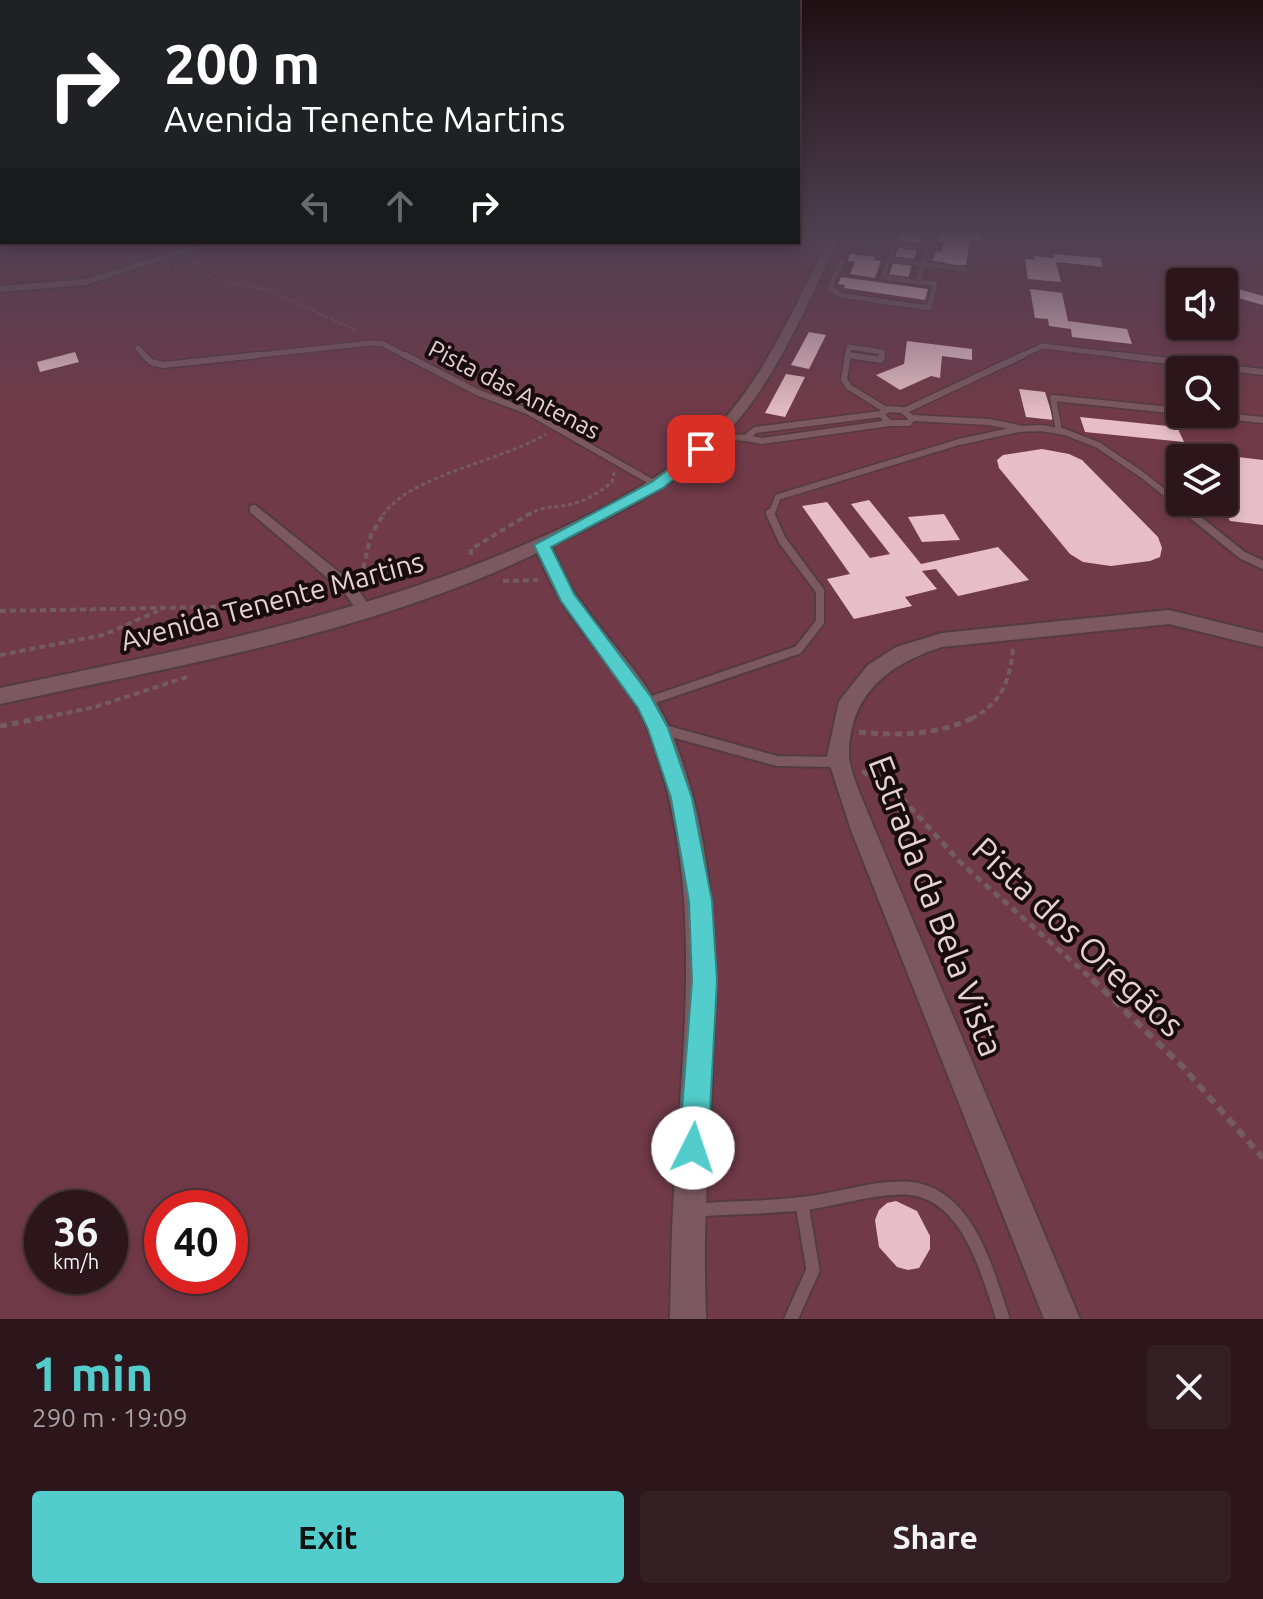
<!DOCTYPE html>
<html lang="en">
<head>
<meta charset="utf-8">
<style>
	:root { --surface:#2c161c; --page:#341f25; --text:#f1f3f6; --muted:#a69fa3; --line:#48353b; --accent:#52cdcc }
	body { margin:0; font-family:Ubuntu,sans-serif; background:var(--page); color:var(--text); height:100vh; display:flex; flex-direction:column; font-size:30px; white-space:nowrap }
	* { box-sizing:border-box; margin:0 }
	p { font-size:26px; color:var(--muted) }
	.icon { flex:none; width:44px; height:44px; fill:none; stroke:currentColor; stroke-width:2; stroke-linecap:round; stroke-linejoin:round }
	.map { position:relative; height:1319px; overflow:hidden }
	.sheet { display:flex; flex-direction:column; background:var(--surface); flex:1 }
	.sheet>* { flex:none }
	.hud { position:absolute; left:0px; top:0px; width:800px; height:244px; box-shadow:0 4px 12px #0003,0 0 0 2px var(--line); background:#202124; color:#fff; overflow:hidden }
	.tools { position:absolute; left:1166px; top:268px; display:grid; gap:16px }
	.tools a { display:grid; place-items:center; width:72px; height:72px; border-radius:8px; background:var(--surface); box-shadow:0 4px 12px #0003,0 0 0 2px var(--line); font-size:40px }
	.speed { position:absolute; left:24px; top:1190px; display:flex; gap:16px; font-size:40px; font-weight:700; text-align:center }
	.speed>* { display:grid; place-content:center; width:104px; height:104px; border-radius:50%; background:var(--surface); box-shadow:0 4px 12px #0003,0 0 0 2px var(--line); line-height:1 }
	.speed small { font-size:20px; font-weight:400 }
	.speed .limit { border:12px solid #d22; background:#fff; color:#111 }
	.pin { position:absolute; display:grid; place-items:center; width:68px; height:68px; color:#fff; margin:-34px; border-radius:16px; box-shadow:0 4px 12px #0006 }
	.me { position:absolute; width:88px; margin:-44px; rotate:4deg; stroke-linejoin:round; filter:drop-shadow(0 0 6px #0008) }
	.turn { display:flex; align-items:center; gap:28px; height:168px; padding:0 32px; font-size:36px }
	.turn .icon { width:104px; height:104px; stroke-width:2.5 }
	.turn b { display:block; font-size:56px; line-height:68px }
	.lanes { display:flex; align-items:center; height:76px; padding:0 32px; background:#0003; justify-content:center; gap:40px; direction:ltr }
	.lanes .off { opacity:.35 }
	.round { display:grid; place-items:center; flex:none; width:84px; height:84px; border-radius:8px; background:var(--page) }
	.summary { display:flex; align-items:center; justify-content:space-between; height:136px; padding:0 32px }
	h1 { font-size:48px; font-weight:700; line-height:60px; color:var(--accent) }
	.action { display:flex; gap:16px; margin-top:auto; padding:16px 32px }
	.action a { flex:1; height:92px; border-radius:8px; background:var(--accent); color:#111; font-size:32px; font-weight:700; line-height:92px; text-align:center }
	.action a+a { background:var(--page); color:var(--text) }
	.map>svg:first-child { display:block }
</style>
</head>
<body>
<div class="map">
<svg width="1263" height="1319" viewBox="0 0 1263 1319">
	<rect width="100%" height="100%" fill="#3a1d25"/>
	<path fill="#713a49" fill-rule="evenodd" d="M 0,233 L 2,242 L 798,242 L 798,233 L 1263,233 L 1263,1319 L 0,1319 ZM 1180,282 L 1224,282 L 1224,326 L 1180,326 ZM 1180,370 L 1224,370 L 1224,414 L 1180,414 ZM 1180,458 L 1224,458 L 1224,502 L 1180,502 ZM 42,1208 L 110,1208 L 110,1276 L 42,1276 ZM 162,1208 L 230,1208 L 230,1276 L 162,1276 Z"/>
	<g fill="#e7bec7">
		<path d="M 902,233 L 921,233 L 918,245 L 899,242 Z"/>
		<path d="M 940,233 L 981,233 L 980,241 L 970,239 L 966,265 L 944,265 L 944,262 L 933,261 L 936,251 L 941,252 L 944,242 L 938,241 Z"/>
		<path d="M 899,247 L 917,250 L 914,259 L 895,257 Z"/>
		<path d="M 850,254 L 875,257 L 874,260 L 881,261 L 875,278 L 850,274 L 855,262 L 848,261 Z"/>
		<path d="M 1053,254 L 1100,258 L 1103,267 L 1056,262 L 1061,282 L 1028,279 L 1025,259 L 1035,260 L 1034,256 L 1054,258 Z"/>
		<path d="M 893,263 L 912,265 L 908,278 L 889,275 Z"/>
		<path d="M 841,277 L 928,289 L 925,300 L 844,288 L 845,285 L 838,284 Z"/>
		<path d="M 1224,285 L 1263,296 L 1263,305 L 1224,294 Z"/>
		<path d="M 1030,289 L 1062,293 L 1068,321 L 1127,329 L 1132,344 L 1072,337 L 1071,329 L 1049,326 L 1048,319 L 1035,318 Z"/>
		<path d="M 809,332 L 826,335 L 809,369 L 791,365 Z"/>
		<path d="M 907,341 L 972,349 L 972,360 L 942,356 L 940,378 L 931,376 L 900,390 L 876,375 L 904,364 Z"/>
		<path d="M 75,352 L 79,362 L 40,372 L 37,362 Z"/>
		<path d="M 786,374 L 805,377 L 785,417 L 765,413 Z"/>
		<path d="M 1019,389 L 1045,392 L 1054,420 L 1026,417 Z"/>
		<path d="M 1080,417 L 1177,427 L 1184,442 L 1085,432 Z"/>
		<path d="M 1042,449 L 1069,454 L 1082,460 L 1158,537 L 1162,548 L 1160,557 L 1150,561 L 1111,566 L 1083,562 L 1070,554 L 999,468 L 997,460 L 1003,455 Z"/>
		<path d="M 1196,452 L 1263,460 L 1263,525 L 1230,521 L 1221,502 L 1224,502 L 1224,458 L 1198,458 Z"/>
		<path d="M 869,500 L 921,564 L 998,547 L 1029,580 L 958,596 L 936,569 L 922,571 L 937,589 L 905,597 L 912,606 L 854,619 L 827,579 L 850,574 L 802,506 L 827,502 L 870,558 L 890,554 L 851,504 Z"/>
		<path d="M 944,514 L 960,540 L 922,542 L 908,517 Z"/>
		<path d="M 896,1201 L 917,1211 L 930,1236 L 930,1249 L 919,1268 L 908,1270 L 897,1267 L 879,1247 L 875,1220 L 879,1210 L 887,1203 Z"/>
	</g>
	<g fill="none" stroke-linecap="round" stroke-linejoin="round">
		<g stroke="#533b41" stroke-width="7">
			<g id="service-far4">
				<path d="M 898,233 L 883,277 L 918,282 L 931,233"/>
				<path d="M 835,236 L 927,248"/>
				<path d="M 889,259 L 967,270"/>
				<path d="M 842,262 L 830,287 L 839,295 L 929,308 L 935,284 L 918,282"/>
				<path d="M 138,348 L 146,357"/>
				<path d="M 848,355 L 861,357"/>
				<path d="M 239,357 L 371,343 L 383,344 L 408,357"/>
				<path d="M 847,357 L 849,347 L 882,352 L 881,357"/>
				<path d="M 1019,357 L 1042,346 L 1135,357"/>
			</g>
		</g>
		<g stroke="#533b41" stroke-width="9">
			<g id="service-far3">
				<path d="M 144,355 L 151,362 L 163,365 L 258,355"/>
				<path d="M 405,355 L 479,393 L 527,411 L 657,485"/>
				<path d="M 848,355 L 844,380 L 849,387 L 886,410"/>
				<path d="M 848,355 L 881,360 L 882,355"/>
				<path d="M 1118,355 L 1263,372"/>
				<path d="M 888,409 L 902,410 L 912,418 L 909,423 L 889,423 L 881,414 Z"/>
				<path d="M 904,411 L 1023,355"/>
				<path d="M 881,414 L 755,430 L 746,438 L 762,441 L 890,423"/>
				<path d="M 1204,414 L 1263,420"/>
				<path d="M 912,418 L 989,422 L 1019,428"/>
				<path d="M 1059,431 L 1053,398 L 1180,411"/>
				<path d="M 716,436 L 746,438"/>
				<path d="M 771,515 L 778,497 L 959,442 L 1019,429 L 1041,428 L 1065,432 L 1098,445 L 1141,474 L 1193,515"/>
			</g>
		</g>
		<g stroke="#533b41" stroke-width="12">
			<g id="service-far2">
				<path d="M 1190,513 L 1242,555 L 1263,565"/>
				<path d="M 646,702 L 798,650 L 820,622 L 820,591 L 782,540 L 770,513"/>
			</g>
		</g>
		<g stroke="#533b41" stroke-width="14">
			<path id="service-far1" d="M 661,729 L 777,761 L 839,762"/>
		</g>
		<g stroke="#533b41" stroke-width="17">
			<g id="service">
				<path d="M 698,1210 C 737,1207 776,1208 815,1202 C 845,1197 876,1187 906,1188 C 968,1191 987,1272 1003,1319"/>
				<path d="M 791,1319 L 813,1270 L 802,1204"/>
			</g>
		</g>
		<g stroke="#533b41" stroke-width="4">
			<g id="minor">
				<path d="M 205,242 L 217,242 L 86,285 L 0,292 L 0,286 L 85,279 Z"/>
				<path d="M 255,505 L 354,584 L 373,611 L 370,615 L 360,615 L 344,592 L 250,512 L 250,506 Z"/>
			</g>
		</g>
		<g stroke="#533b41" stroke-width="4">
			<g id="tertiary">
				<path d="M 832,233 L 842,233 C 807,303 777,382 721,439 C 675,487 611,518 551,546 C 559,563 566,580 576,595 C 607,640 648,678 670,729 C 735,883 711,1048 706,1210 C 704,1246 705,1283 706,1319 L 670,1319 C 671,1283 671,1246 673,1210 C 681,1046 708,891 649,732 C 634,691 601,657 575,622 C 559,600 548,578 537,553 C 370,634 180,665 0,704 L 0,688 C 190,648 380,613 557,530 C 611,505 666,476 710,434 C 766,379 796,301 832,233 Z"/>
				<path d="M 1169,610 L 1263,633 L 1263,647 L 1169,624 L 942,647 C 889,664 850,693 849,754 C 849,773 868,811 875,830 L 1080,1319 L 1044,1319 L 851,830 L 827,756 L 839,701 L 868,665 L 896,647 L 942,633 Z"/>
			</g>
		</g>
		<g stroke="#745a61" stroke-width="2" stroke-dasharray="3 2" stroke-linecap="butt">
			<path d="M 191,258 L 198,268 L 215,279 L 269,290 L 357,331"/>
			<path d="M 175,268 L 198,271"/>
		</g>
		<g stroke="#745a61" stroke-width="3" stroke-dasharray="4 3" stroke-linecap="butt">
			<path d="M 383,515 C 410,475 502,461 546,434"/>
			<path d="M 528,515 C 546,504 553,509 572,504 C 586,501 601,491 612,482 L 614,472"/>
		</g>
		<g stroke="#745a61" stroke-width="4" stroke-dasharray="6 4" stroke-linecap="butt">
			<path d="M 471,555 L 471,549 L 531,513"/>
			<path d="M 361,578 L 371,535 L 384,513"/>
			<path d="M 503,581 L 538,580"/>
			<path d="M 0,611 L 313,605"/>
			<path d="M 0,655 L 103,635 L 158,611"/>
			<path d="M 37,719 L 95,707 L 190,676"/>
			<path d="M 971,719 C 1001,704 1010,681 1013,649"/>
		</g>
		<g stroke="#745a61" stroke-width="5" stroke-dasharray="7 5" stroke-linecap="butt">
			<path d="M 0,726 L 47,717"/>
			<path d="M 859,732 C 899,736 938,735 975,717"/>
			<path d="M 862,771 L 901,797 L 960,862 L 1094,981"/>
		</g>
		<path stroke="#745a61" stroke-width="6" stroke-dasharray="9 6" stroke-linecap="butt" d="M 1092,979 L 1182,1066 L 1263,1158"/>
		<use href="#service-far4" stroke="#7c5961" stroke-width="5"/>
		<use href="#service-far3" stroke="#7c5961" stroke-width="6"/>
		<use href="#service-far2" stroke="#7c5961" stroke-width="8"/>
		<use href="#service-far1" stroke="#7c5961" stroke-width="10"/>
		<use href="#service" stroke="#7c5961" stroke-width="13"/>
		<use href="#minor" fill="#7c5961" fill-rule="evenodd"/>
		<use href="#tertiary" fill="#7c5961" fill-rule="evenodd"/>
	</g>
	<linearGradient id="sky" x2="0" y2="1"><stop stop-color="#201014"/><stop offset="0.56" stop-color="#4f4051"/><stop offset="1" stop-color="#4f4051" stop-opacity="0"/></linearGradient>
	<rect width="1263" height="418" fill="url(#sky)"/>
	<path fill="#52cdcc" stroke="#358585" stroke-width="2" d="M 701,445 L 708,449 L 706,452 L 663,488 L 551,547 L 574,594 L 651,697 L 668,728 L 692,798 L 712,901 L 717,981 L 708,1148 L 704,1158 L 693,1162 L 683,1158 L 679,1148 L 692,981 L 689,901 L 671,798 L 648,729 L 638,708 L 561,601 L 534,545 L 652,482 Z"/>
	<g text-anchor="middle" stroke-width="8" stroke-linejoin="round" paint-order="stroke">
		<g font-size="24" fill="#e5d0d4" stroke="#190c0f">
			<text transform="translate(514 390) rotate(27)" y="8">Pista das Antenas</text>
		</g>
		<g font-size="28" fill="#e5d0d4" stroke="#190c0f">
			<text transform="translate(272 601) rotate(-15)" y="10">Avenida Tenente Martins</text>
		</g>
		<g font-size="34" fill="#e5d0d4" stroke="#190c0f">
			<text transform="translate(936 906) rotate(69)" y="12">Estrada da Bela Vista</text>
			<text transform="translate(1078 937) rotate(43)" y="12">Pista dos Oregãos</text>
		</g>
	</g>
</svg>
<div class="tools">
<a><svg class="icon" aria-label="sound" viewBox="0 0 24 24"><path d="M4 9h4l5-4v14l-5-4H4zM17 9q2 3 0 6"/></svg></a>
<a><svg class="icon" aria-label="search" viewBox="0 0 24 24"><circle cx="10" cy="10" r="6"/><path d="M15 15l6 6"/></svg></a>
<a><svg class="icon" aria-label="layers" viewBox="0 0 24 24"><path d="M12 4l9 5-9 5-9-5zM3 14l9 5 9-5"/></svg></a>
</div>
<div class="speed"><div>36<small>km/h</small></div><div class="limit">40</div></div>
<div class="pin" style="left:701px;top:449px;background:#d93025"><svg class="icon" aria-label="arrive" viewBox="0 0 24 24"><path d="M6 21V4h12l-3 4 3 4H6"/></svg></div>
<svg class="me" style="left:693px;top:1148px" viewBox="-20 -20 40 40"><circle r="19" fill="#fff"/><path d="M0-13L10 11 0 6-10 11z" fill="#52cdcc"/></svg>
<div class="hud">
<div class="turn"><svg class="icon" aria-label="right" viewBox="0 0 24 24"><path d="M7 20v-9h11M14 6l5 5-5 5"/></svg><div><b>200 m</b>Avenida Tenente Martins</div></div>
<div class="lanes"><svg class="icon off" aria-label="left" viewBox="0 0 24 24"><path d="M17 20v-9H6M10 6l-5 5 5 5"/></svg><svg class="icon off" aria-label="ahead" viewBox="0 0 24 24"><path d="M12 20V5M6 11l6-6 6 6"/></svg><svg class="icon" aria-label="right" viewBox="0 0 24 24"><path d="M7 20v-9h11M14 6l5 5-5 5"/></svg></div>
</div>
</div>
<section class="sheet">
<div class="summary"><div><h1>1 min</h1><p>290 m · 19:09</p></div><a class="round"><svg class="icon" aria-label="close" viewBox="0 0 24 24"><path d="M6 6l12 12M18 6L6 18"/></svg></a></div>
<div class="action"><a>Exit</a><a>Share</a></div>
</section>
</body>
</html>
